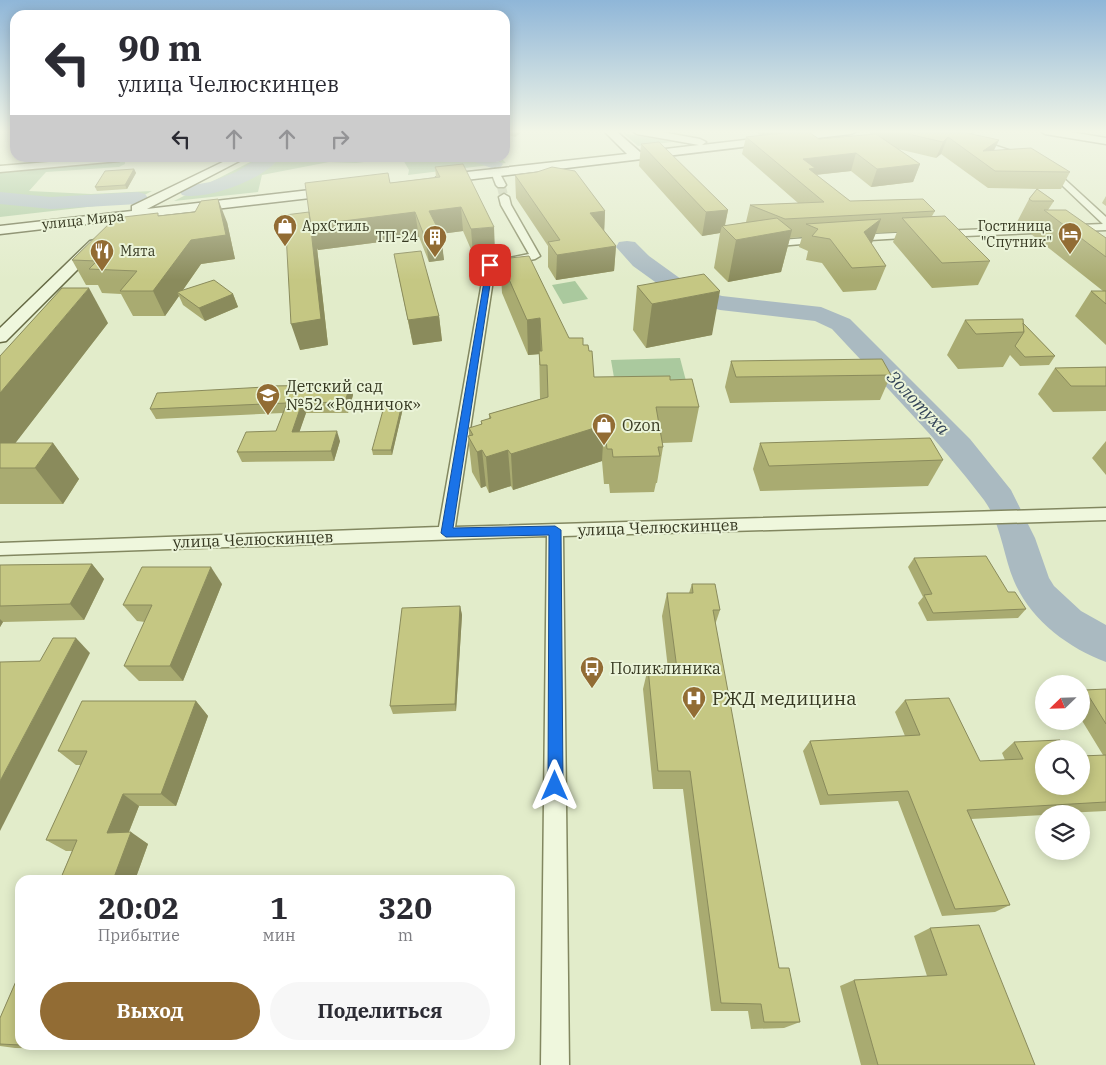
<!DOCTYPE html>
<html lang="ru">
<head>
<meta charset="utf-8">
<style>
	:root { --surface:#fff; --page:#f7f7f7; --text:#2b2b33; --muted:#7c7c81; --accent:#926c34 }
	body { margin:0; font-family:"IBM Plex Serif",serif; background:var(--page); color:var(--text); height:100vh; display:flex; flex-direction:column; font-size:19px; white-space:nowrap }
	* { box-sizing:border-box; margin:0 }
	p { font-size:16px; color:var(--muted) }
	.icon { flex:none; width:28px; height:28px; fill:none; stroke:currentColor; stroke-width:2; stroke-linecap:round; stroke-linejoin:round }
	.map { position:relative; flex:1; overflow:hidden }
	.sheet { position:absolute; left:15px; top:875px; width:500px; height:175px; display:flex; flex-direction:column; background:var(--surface); border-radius:15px; box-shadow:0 2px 12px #0003 }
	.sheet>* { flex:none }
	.hud { position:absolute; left:10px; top:10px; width:500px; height:152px; border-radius:15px; box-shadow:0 2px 12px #0003; background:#fff; color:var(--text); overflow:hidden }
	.needle { width:32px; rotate:247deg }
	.tools { position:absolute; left:1035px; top:675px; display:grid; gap:10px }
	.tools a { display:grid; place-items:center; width:55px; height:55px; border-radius:50%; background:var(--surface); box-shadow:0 2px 12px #0003; font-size:25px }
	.pin { position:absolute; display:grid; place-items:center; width:42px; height:42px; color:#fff; margin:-21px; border-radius:10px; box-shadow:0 2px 8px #0006 }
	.me { position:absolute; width:55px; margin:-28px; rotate:0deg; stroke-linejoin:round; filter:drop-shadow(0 0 4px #0008) }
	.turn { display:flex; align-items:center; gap:18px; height:105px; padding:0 25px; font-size:22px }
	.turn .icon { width:65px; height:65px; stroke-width:2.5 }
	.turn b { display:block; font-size:35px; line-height:42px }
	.lanes { display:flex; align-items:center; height:48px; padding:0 25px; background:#0003; justify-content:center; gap:25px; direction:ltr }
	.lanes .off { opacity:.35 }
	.eta { display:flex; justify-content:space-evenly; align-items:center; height:85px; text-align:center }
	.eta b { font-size:30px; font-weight:700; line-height:35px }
	.action { display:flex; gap:10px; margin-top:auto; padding:10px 25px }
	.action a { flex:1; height:58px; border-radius:30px; background:var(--accent); color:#fff; font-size:20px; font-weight:700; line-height:58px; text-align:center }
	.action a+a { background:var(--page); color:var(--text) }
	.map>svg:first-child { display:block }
</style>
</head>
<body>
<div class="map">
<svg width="1106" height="1065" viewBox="0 0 1106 1065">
	<rect width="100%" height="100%" fill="#e2ecca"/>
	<g fill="#aac99e">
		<path d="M 623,133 L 673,142 L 638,146 Z"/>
		<path d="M 258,158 L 398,158 L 356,163 L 329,162 L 262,175 L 258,192 L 174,201 Z"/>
		<path d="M 402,158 L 501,158 L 506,163 L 408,175 L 409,170 Z"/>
		<path d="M 125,161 L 125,164 L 119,167 L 46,172 L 29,191 L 91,194 L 152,191 L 131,202 L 0,217 L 0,172 Z"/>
		<path d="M 575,281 L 588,299 L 563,304 L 552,285 Z"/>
		<path d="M 680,358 L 691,400 L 618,401 L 611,360 Z"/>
	</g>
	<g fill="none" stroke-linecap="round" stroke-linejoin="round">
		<g fill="#aabac1" fill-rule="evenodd">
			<path d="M 259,158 L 279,158 C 265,179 206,201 182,195 L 179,191 L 182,187 L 210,182 L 236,172 Z"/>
			<path d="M 473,158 L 494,158 L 503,164 L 500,168 L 494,169 L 475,162 Z"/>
			<path d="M 0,192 L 51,197 L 138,192 L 145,194 L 148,198 L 145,202 L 138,204 L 51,209 L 0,204 Z"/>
			<path d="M 627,241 L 635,242 L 649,256 L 692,287 L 722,296 L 821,307 L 850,319 L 970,439 L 1011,490 L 1035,538 L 1049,578 L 1054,586 L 1081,611 L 1106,625 L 1106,662 C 1068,648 1030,619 1014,581 C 1003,555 1001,523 984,500 C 938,439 884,385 832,329 L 815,321 L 720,310 L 676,297 L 633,266 L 616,247 L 619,242 Z"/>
		</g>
		<path stroke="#c0c8a8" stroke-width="9" stroke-dasharray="9 4.5" stroke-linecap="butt" d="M 501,185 L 504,197"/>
		<g stroke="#828760" stroke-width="3">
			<g id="street">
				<path d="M 964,131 L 974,131 L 966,137 L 967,141 L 964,141 L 958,136 Z"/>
				<path d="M 972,140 L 978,140 L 1027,156 L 1020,158 L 972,144 Z"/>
				<path d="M 97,158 L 123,158 L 119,161 L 0,172 L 0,166 Z"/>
				<path d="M 1048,164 L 1106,217 L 1106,230 L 941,237 L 936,234 L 941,231 L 1103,224 L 1045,169 L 1045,165 Z"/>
				<path d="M 495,169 L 499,172 L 506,185 L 504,187 L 498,187 L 496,185 L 491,172 Z"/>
				<path d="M 504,194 L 509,197 L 511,205 L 540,256 L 535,259 L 495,267 L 455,527 L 1106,508 L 1106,520 L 563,536 L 569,1065 L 541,1065 L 547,536 L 0,555 L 0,543 L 439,527 L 485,265 L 490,262 L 529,254 L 501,205 L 499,197 Z"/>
				<path d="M 916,232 L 921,235 L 920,237 L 854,241 L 849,238 L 854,235 Z"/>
				<path d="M 822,237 L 826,238 L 826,242 L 766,247 L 761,244 L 766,241 Z"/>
			</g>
		</g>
		<g stroke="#656943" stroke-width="3">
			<g id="secondary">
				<path d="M 604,131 L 616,131 L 640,152 L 699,145 L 637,134 L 632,131 L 656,131 L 700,139 L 706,142 L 702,145 L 823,131 L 857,131 L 851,134 L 440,183 L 434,179 L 440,175 L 627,154 Z"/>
				<path d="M 1040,131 L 1065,131 L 1106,138 L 1106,144 L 1045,134 Z"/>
				<path d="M 231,158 L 245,158 L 147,209 L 336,187 L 342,191 L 336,195 L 0,234 L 0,226 L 132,211 L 132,206 Z"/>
				<path d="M 95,240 L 100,241 L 102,244 L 100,247 L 6,341 L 0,342 L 0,328 L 90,241 Z"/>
			</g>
		</g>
		<use href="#street" fill="#eff7dd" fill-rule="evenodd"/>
		<use href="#secondary" fill="#eff7dd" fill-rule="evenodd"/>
	</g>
	<g fill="#a9ab71">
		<path d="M 505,131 L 523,131 L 515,137 L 507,134 Z"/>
		<path d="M 755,131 L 807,131 L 819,139 L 870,134 L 871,131 L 958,131 L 999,140 L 994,150 L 1070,172 L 1061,189 L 1037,189 L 1054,201 L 1048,210 L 1106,238 L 1106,345 L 1075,316 L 1091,291 L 1103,291 L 1031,234 L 1037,224 L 1020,224 L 1017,222 L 1029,199 L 1037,189 L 988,188 L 941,154 L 936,158 L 898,149 L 920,164 L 913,182 L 871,187 L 851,171 L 816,175 L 850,201 L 935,211 L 932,216 L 990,261 L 978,285 L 932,288 L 893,242 L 897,232 L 876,233 L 871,243 L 886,266 L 876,290 L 843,292 L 822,263 L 806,260 L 808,251 L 799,247 L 802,237 L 790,238 L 781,272 L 728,282 L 714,268 L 720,233 L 702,236 L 639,166 L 641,144 L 728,210 L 725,226 L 746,222 L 750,205 L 798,203 L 742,154 L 746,137 L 760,135 Z"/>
		<path d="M 182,158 L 203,158 L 202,160 Z"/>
		<path d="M 435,167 L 495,251 L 473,254 L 463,231 L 440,234 L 444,260 L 429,262 L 419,237 L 318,250 L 317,248 L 328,345 L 300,350 L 309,212 L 390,183 L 436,177 Z"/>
		<path d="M 134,169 L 136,173 L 127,189 L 97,191 L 95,187 Z"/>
		<path d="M 515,175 L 605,211 L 604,231 L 616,246 L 614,271 L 556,280 L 548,267 L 548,246 L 516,198 Z"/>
		<path d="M 1106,196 L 1106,206 L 1102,203 Z"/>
		<path d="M 159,216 L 227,222 L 235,259 L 201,264 L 183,290 L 233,294 L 238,307 L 205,321 L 183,305 L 179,296 L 165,316 L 133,316 L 121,294 L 102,293 L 98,285 L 86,285 L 72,260 Z"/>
		<path d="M 394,254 L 439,316 L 442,341 L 413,345 Z"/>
		<path d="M 500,259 L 569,338 L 583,345 L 589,351 L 594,377 L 670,380 L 699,407 L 692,442 L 662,443 L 663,447 L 657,483 L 656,483 L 654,492 L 610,493 L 609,484 L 604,484 L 602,461 L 513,490 L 511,486 L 489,493 L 486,486 L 481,488 L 472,472 L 468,436 L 469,436 L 469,428 L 481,425 L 481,421 L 489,419 L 489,414 L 540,399 L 539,354 L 528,355 L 502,293 Z"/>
		<path d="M 637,286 L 712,335 L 646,348 L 633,330 Z"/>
		<path d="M 965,320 L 1023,323 L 1055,356 L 1049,365 L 1020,366 L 1010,355 L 1003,367 L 958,369 L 947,355 Z"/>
		<path d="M 108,323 L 15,443 L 53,443 L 79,479 L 63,504 L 0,504 L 0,356 Z"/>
		<path d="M 731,361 L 891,375 L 880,400 L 730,403 L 725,387 Z"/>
		<path d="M 1106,367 L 1106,411 L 1053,412 L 1038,394 L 1055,368 Z"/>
		<path d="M 350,385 L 353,395 L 348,413 L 306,413 L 299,432 L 340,441 L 334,461 L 242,462 L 237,452 L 276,431 L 283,413 L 156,419 L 150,409 Z"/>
		<path d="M 402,404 L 403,408 L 392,455 L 373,455 L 372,450 Z"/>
		<path d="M 1106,441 L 1106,475 L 1092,458 Z"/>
		<path d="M 760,443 L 943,460 L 928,486 L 760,491 L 753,469 Z"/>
		<path d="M 914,558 L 1008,592 L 1026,609 L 1018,618 L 927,621 L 918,603 L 923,597 L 908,567 Z"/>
		<path d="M 92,564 L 104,579 L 84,620 L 3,622 L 0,627 L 0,565 Z"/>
		<path d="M 222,584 L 183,681 L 139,681 L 124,666 L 145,622 L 137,621 L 123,605 Z"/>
		<path d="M 692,584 L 720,610 L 715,625 L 779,968 L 800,1022 L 784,1028 L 751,1029 L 748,1011 L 711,1011 L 683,789 L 653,789 L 643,689 L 648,668 L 668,669 L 662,616 L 667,593 L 689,593 Z"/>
		<path d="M 460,606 L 462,615 L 456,711 L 393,714 L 390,706 Z"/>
		<path d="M 1106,689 L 1106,811 L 1044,814 L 1044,815 L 971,819 L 1010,905 L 995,912 L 942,916 L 898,801 L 820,805 L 803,751 L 810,741 L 905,736 L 895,712 L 905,700 L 980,761 L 1005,760 L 1002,753 L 1014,742 L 1044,786 L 1103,755 L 1081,719 L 1081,693 L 1085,690 Z"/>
		<path d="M 196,701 L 208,716 L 176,806 L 139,806 L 129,832 L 148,844 L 135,880 L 60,880 L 72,851 L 66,851 L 46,840 L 81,765 L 76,765 L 58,751 Z"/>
		<path d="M 930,928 L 1035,1065 L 861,1065 L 840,986 L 854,980 L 927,976 L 914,936 Z"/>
		<path d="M 20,972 L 20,1045 L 76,1045 L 75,1049 L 15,1048 L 0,1046 L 0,1018 Z"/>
	</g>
	<g fill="#8a8b5c">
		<path d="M 505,131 L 507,131 L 507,134 L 505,135 Z"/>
		<path d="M 515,131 L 523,131 L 515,137 Z"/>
		<path d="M 763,131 L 776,131 L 775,135 L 761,136 Z"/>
		<path d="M 948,137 L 941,154 L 936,158 L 943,142 Z"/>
		<path d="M 999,140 L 991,156 L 983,151 Z"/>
		<path d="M 856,153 L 851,171 L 813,175 L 803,159 Z"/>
		<path d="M 920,164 L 913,182 L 871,187 L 877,169 Z"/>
		<path d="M 134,169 L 136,173 L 127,189 L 125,185 Z"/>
		<path d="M 218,199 L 227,222 L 235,259 L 201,264 L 180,294 L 177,292 L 179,296 L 165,316 L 153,291 Z"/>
		<path d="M 461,207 L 463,231 L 433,235 L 429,211 Z"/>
		<path d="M 728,210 L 724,228 L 722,226 L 720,233 L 702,236 L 706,212 Z"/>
		<path d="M 605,211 L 604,236 L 590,213 Z"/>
		<path d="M 309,212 L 415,212 L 419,237 L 318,250 L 317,248 L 328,345 L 300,350 L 291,324 Z"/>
		<path d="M 881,219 L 872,243 L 856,255 L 864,232 Z"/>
		<path d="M 494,227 L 495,251 L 473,254 L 471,229 Z"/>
		<path d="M 792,230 L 781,272 L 728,282 L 736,240 Z"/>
		<path d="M 441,235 L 444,260 L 429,262 L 425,238 Z"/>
		<path d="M 616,246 L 614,271 L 556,280 L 557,255 Z"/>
		<path d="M 89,288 L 108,323 L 0,463 L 0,393 Z"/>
		<path d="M 720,291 L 712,335 L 646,348 L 652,304 Z"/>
		<path d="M 233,294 L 238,307 L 205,321 L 199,308 Z"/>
		<path d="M 439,316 L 442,341 L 413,345 L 408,320 Z"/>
		<path d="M 540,318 L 541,354 L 528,355 L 527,320 Z"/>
		<path d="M 350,385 L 353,395 L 348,413 L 345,402 Z"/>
		<path d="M 302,403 L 306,413 L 296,442 L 292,432 Z"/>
		<path d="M 402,404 L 403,408 L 392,455 L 391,450 Z"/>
		<path d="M 604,425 L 602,461 L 513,490 L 511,454 Z"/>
		<path d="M 337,431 L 340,441 L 334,461 L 331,451 Z"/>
		<path d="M 53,443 L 79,479 L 63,504 L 35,468 Z"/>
		<path d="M 482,450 L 486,486 L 481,488 L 477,452 Z"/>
		<path d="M 508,450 L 511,486 L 489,493 L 486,457 Z"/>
		<path d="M 92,564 L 104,579 L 84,620 L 70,604 Z"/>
		<path d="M 211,567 L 222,584 L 183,681 L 170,666 Z"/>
		<path d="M 460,606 L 462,615 L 456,711 L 455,704 Z"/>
		<path d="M 0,619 L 3,622 L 0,627 Z"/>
		<path d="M 76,638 L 90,653 L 0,831 L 0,781 Z"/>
		<path d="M 196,701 L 208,716 L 176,806 L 161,794 Z"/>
		<path d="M 123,794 L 139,806 L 124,844 L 107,833 Z"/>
		<path d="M 131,832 L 148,844 L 135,880 L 113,880 Z"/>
		<path d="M 52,1045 L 76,1045 L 75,1049 Z"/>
	</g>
	<g fill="#c5c783" stroke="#8a8b5c">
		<path d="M 781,131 L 807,131 L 819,139 L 876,134 L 920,164 L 877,169 L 856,153 L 803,159 L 815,168 L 809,169 L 850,201 L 923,199 L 935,211 L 785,219 L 750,205 L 824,202 L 746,137 L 783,133 Z"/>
		<path d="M 895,131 L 958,131 L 999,140 L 983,151 L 1031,148 L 1070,172 L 995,171 L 948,137 L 943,142 Z"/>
		<path d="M 659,142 L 728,210 L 706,212 L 641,144 Z"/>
		<path d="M 463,164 L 494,227 L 471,229 L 461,207 L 429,211 L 441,235 L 425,238 L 415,212 L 311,225 L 309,212 L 321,319 L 291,324 L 285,215 L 309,212 L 305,183 L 388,173 L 390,183 L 440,177 L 435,167 Z"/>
		<path d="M 552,167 L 575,171 L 605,211 L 590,213 L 616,246 L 557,255 L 548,242 L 560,240 L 515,175 L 537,172 Z"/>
		<path d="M 134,169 L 125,185 L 95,187 L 105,171 Z"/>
		<path d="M 1037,189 L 1054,201 L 1032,201 L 1029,199 Z"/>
		<path d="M 218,199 L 226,235 L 191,240 L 153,291 L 120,291 L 137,271 L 89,269 L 97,261 L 72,260 L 115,218 L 158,213 L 158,216 L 195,212 L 201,201 Z"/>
		<path d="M 1044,210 L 1066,210 L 1106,238 L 1106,257 Z"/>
		<path d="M 945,216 L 990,261 L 942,263 L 902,218 Z"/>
		<path d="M 777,218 L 792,230 L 736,240 L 722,226 Z"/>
		<path d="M 881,219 L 864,232 L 886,266 L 852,268 L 830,239 L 812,236 L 818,229 L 806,224 Z"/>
		<path d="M 421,251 L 439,316 L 408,320 L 394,254 Z"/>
		<path d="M 529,256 L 569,338 L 583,338 L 583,345 L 588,345 L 589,351 L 592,351 L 594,377 L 670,376 L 670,380 L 692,379 L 699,407 L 656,407 L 663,447 L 658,447 L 660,456 L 613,457 L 612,449 L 607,449 L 604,425 L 511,454 L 508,450 L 486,457 L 482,450 L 477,452 L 468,436 L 473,435 L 469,428 L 482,424 L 481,421 L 491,418 L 489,414 L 548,397 L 547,365 L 540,365 L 539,351 L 542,351 L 540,318 L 527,320 L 500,259 Z"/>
		<path d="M 704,274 L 720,291 L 652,304 L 637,286 Z"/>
		<path d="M 214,280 L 233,294 L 199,308 L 177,292 Z"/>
		<path d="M 62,288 L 89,288 L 0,393 L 0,356 Z"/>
		<path d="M 1091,291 L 1106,291 L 1106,304 Z"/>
		<path d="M 1023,319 L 1024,332 L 976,334 L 965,320 Z"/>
		<path d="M 1023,323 L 1055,356 L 1025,357 L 1015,346 L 1024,332 Z"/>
		<path d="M 882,359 L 891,375 L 736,377 L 731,361 Z"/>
		<path d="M 1106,367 L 1106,386 L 1071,386 L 1055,368 Z"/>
		<path d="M 350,385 L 345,402 L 302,403 L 292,432 L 337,431 L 331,451 L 237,452 L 246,432 L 276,431 L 287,403 L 150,409 L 157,393 L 265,387 L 266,386 Z"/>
		<path d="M 385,403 L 402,404 L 391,450 L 372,450 Z"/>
		<path d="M 930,438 L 943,460 L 769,466 L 760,443 Z"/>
		<path d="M 0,443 L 53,443 L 35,468 L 0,468 Z"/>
		<path d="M 986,556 L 1008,592 L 1015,592 L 1026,609 L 933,613 L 924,595 L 932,594 L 914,558 Z"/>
		<path d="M 92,564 L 70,604 L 0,606 L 0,565 Z"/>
		<path d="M 142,567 L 211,567 L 170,666 L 124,666 L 152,605 L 123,605 Z"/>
		<path d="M 692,584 L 715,584 L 720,610 L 713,610 L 779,968 L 789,968 L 800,1022 L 764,1022 L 761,1004 L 721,1003 L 690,771 L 658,771 L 648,668 L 677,669 L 667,593 L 693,593 Z"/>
		<path d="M 460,606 L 455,704 L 390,706 L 402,608 Z"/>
		<path d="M 53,638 L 76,638 L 0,781 L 0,662 L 40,661 Z"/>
		<path d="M 1106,689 L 1106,724 L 1085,690 Z"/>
		<path d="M 949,698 L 980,761 L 1023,759 L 1014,742 L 1060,740 L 1065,749 L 1044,749 L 1044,786 L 1081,786 L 1081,756 L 1106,755 L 1106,802 L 967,810 L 1010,905 L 955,909 L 908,791 L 828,795 L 810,741 L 920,735 L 905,700 Z"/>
		<path d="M 82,701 L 196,701 L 161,794 L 123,794 L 107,833 L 131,832 L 113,880 L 60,880 L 77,840 L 46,840 L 87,751 L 58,751 Z"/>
		<path d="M 979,925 L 1035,1065 L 878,1065 L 854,980 L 947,975 L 930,928 Z"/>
		<path d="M 20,972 L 20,1045 L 0,1044 L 0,1018 Z"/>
	</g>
	<linearGradient id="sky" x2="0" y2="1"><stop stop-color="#8fb6d8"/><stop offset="0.47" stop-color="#f2f6e7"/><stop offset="1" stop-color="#f2f6e7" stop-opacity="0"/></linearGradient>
	<rect width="1106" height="280" fill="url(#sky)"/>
	<path fill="#1a73e8" stroke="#114b97" d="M 487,264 L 493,265 L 453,528 L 555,526 L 561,530 L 563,786 L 560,791 L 555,793 L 550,791 L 548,786 L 549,535 L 446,537 L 441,533 Z"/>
	<defs>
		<g id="shop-pin" transform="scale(1.25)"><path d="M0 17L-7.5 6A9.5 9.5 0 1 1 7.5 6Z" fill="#926c34" stroke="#ebf4d9"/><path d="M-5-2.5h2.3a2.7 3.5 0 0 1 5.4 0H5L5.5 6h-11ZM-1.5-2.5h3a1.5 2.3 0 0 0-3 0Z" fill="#fff"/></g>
		<g id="hotel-pin" transform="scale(1.25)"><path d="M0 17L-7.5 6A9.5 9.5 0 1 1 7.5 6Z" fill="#926c34" stroke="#ebf4d9"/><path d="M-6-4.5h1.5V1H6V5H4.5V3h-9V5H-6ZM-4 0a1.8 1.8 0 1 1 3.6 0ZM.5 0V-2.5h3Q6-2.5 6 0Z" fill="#fff"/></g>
		<g id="building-pin" transform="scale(1.25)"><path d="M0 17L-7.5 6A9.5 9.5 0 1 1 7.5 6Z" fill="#926c34" stroke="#ebf4d9"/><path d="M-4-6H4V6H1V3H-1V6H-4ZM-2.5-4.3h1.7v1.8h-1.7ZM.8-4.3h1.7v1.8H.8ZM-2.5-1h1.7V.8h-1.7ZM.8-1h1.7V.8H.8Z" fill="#fff"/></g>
		<g id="restaurant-pin" transform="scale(1.25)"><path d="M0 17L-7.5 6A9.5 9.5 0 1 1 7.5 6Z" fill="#926c34" stroke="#ebf4d9"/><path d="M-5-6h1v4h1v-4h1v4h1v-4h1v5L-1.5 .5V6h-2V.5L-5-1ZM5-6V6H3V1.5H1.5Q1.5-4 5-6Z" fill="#fff"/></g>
		<g id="school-pin" transform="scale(1.25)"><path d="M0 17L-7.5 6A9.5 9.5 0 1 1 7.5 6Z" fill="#926c34" stroke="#ebf4d9"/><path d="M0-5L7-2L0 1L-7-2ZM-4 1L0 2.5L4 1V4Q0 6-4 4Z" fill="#fff"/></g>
		<g id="bus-pin" transform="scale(1.25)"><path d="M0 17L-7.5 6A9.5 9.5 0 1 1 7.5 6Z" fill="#926c34" stroke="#ebf4d9"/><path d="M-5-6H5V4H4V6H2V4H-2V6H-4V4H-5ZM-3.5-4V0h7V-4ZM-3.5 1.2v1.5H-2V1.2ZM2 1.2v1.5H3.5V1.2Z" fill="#fff"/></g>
		<g id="hospital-pin" transform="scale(1.25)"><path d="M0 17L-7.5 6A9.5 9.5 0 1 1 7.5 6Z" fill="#926c34" stroke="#ebf4d9"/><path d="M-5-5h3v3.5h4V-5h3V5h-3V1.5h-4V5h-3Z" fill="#fff"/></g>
	</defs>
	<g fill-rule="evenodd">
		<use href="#shop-pin" x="285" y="226"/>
		<use href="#hotel-pin" x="1070" y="234"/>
		<use href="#building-pin" x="435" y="237"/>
		<use href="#restaurant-pin" x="102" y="251"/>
		<use href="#school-pin" x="268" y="395"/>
		<use href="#shop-pin" x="604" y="425"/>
		<use href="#bus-pin" x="592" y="668"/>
		<use href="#hospital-pin" x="694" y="698"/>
	</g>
	<g text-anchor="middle" stroke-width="4" stroke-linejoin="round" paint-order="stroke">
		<g font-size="14" fill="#373922" stroke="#ebf4d9">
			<text transform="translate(83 220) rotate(-6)" y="5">улица Мира</text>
		</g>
		<g font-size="14" fill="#373922" stroke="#ebf4d9" text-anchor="start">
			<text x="302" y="231">АрхСтиль</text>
			<text x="1052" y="231" text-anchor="end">Гостиница<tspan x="1052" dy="16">"Спутник"</tspan></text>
			<text x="418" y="242" text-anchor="end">ТП-24</text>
			<text x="120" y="256">Мята</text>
		</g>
		<g font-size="16" fill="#373922" stroke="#ebf4d9" text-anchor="start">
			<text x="286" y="392">Детский сад<tspan x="286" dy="18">№52 «Родничок»</tspan></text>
			<text x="622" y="431">Ozon</text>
			<text x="610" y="674">Поликлиника</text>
		</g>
		<g font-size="16" fill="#373922" stroke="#ebf4d9">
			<text transform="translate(658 527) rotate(-2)" y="6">улица Челюскинцев</text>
			<text transform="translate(253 539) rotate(-2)" y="6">улица Челюскинцев</text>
		</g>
		<g font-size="18" font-style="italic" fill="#324357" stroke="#ebf4d9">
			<text transform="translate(918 403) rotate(46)" y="6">Золотуха</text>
		</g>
		<g font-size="19" fill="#373922" stroke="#ebf4d9" text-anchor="start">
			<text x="712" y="705">РЖД медицина</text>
		</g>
	</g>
</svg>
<div class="tools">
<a><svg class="needle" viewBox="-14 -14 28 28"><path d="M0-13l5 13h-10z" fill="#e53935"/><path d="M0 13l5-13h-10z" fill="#7c7c81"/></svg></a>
<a><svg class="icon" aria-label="search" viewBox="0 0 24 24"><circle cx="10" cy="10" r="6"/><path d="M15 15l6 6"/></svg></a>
<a><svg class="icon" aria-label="layers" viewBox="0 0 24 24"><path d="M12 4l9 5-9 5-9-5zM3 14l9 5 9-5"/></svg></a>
</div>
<div class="pin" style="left:490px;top:265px;background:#d93025"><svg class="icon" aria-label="arrive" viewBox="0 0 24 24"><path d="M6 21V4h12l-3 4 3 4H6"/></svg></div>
<svg class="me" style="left:555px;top:786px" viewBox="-20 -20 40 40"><path d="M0-17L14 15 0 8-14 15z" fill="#1a73e8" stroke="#fff" stroke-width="4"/></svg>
<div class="hud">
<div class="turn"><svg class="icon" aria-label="left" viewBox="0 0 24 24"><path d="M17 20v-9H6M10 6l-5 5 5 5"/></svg><div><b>90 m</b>улица Челюскинцев</div></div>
<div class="lanes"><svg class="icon" aria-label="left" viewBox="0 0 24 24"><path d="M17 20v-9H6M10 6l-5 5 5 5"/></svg><svg class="icon off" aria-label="ahead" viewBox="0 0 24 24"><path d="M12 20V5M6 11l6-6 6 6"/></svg><svg class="icon off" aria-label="ahead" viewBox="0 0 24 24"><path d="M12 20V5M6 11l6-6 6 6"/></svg><svg class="icon off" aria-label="right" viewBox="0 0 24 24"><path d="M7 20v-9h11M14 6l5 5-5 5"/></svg></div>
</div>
<section class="sheet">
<div class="eta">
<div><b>20:02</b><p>Прибытие</p></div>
<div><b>1</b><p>мин</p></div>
<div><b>320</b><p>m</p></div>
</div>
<div class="action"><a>Выход</a><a>Поделиться</a></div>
</section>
</div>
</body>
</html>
